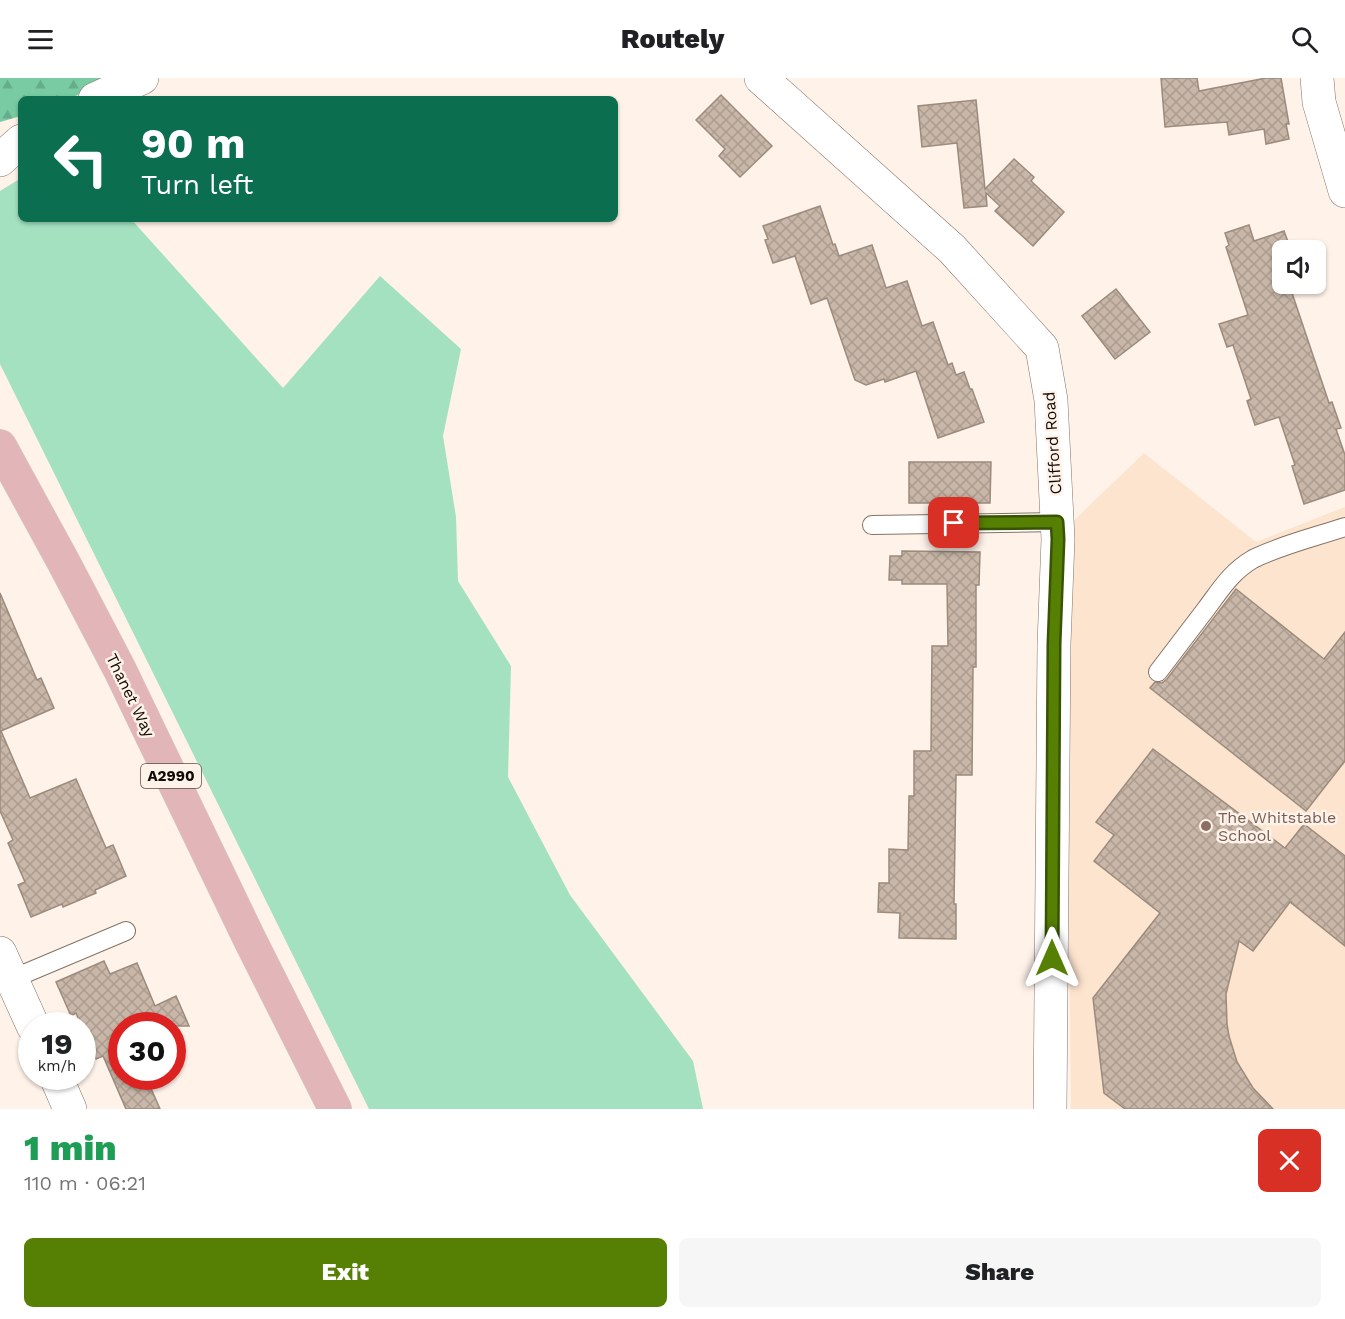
<!DOCTYPE html>
<html lang="en">
<head>
<meta charset="utf-8">
<style>
	:root { --surface:#fff; --page:#f6f6f6; --text:#202124; --muted:#757577; --accent:#568004 }
	body { margin:0; font-family:"Work Sans",sans-serif; background:var(--page); color:var(--text); height:100vh; display:flex; flex-direction:column; font-size:22px; white-space:nowrap }
	* { box-sizing:border-box; margin:0 }
	p { font-size:20px; color:var(--muted) }
	.icon { flex:none; width:33px; height:33px; fill:none; stroke:currentColor; stroke-width:2; stroke-linecap:round; stroke-linejoin:round }
	.map { position:relative; height:1031px; overflow:hidden }
	.details { display:flex; flex-direction:column; background:var(--surface); flex:1 }
	.details>* { flex:none }
	.top-card { position:absolute; left:18px; top:18px; width:600px; height:126px; border-radius:9px; box-shadow:0 2px 4px #0004; background:#0b6e4f; color:#fff; overflow:hidden }
	.tools { position:absolute; left:1272px; top:162px; display:grid; gap:12px }
	.tools a { display:grid; place-items:center; width:54px; height:54px; border-radius:9px; background:var(--surface); box-shadow:0 2px 4px #0004; font-size:30px }
	.speed { position:absolute; left:18px; top:934px; display:flex; gap:12px; font-size:30px; font-weight:700; text-align:center }
	.speed>* { display:grid; place-content:center; width:78px; height:78px; border-radius:50%; background:var(--surface); box-shadow:0 2px 4px #0004; line-height:1 }
	.speed small { font-size:15px; font-weight:400 }
	.speed .limit { border:9px solid #d22; background:#fff; color:#111 }
	.pin { position:absolute; display:grid; place-items:center; width:51px; height:51px; color:#fff; margin:-26px; border-radius:12px; box-shadow:0 3px 9px #0006 }
	.me { position:absolute; width:66px; margin:-33px; rotate:0deg; stroke-linejoin:round; filter:drop-shadow(0 0 4px #0008) }
	.turn { display:flex; align-items:center; gap:21px; height:126px; padding:0 24px; font-size:27px }
	.turn .icon { width:78px; height:78px; stroke-width:2.5 }
	.turn b { display:block; font-size:42px; line-height:51px }
	.round { display:grid; place-items:center; flex:none; width:63px; height:63px; border-radius:9px; background:var(--page) }
	.head { display:flex; align-items:center; justify-content:space-between; height:102px; padding:0 24px }
	h1 { font-size:36px; font-weight:800; line-height:45px; color:#1e9e55 }
	.action { display:flex; gap:12px; margin-top:auto; padding:12px 24px }
	.action a { flex:1; height:69px; border-radius:9px; background:var(--accent); color:#fff; font-size:24px; font-weight:800; line-height:69px; text-align:center }
	.action a+a { background:var(--page); color:var(--text) }
	header { display:flex; justify-content:space-between; align-items:center; height:78px; padding:0 24px; background:var(--surface); font-size:27px; font-weight:800 }
	.map>svg:first-child { display:block }
</style>
</head>
<body>
<header><svg class="icon" aria-label="menu" viewBox="0 0 24 24"><path d="M4 6h16M4 12h16M4 18h16"/></svg>Routely<svg class="icon" aria-label="search" viewBox="0 0 24 24"><circle cx="10" cy="10" r="6"/><path d="M15 15l6 6"/></svg></header>
<div class="map">
<svg width="1345" height="1031" viewBox="0 0 1345 1031">
	<defs>
		<pattern id="forest-firs" width="22" height="20" patternUnits="userSpaceOnUse" patternTransform="scale(1.5)"><rect width="22" height="20" fill="#78cba3"/><path d="M5 1l3.5 6h-7zM16 11l3.5 6h-7z" fill="#67ad8b"/></pattern>
		<pattern id="building-cross-hatch" width="8" height="8" patternUnits="userSpaceOnUse" patternTransform="scale(1.5)"><rect width="8" height="8" fill="#c8b7a8"/><path d="M0 0l8 8M0 8l8-8" fill="none" stroke="#ab9c8f"/></pattern>
	</defs>
	<rect width="100%" height="100%" fill="#fef2e9"/>
	<path fill="#fde4cf" d="M 1144,375 L 1256,464 L 1345,429 L 1345,1031 L 1071,1031 L 1064,452 Z"/>
	<path fill="#a3e1c1" d="M 21,100 L 21,141 L 131,141 L 283,310 L 380,198 L 461,271 L 443,358 L 456,439 L 458,503 L 511,588 L 508,699 L 570,817 L 693,983 L 703,1031 L 369,1031 L 0,286 L 0,113 Z"/>
	<path fill="url(#forest-firs)" d="M 0,0 L 114,0 L 69,21 L 21,21 L 21,38 L 0,44 Z"/>
	<g fill="url(#building-cross-hatch)" stroke="#9c8b7d" stroke-width="1.5">
		<path d="M 1161,0 L 1197,0 L 1199,13 L 1266,0 L 1281,0 L 1289,46 L 1286,46 L 1289,61 L 1266,66 L 1264,51 L 1229,57 L 1227,44 L 1165,49 Z"/>
		<path d="M 721,17 L 772,68 L 740,99 L 719,78 L 725,71 L 696,42 Z"/>
		<path d="M 976,22 L 985,111 L 1014,81 L 1034,99 L 1031,103 L 1064,134 L 1033,168 L 995,133 L 1000,128 L 986,115 L 987,128 L 964,130 L 957,65 L 922,69 L 918,28 Z"/>
		<path d="M 820,128 L 833,167 L 835,166 L 839,178 L 872,167 L 886,210 L 907,203 L 922,248 L 933,244 L 948,287 L 952,285 L 956,297 L 964,294 L 970,311 L 972,311 L 984,344 L 938,360 L 916,293 L 885,304 L 884,301 L 866,307 L 855,302 L 827,220 L 811,226 L 795,178 L 773,185 L 765,162 L 768,161 L 763,148 Z"/>
		<path d="M 1249,147 L 1254,163 L 1284,153 L 1291,172 L 1282,172 L 1282,206 L 1289,206 L 1329,325 L 1332,324 L 1341,350 L 1336,351 L 1345,377 L 1345,412 L 1304,426 L 1292,388 L 1295,387 L 1279,339 L 1255,347 L 1247,323 L 1251,321 L 1233,267 L 1227,269 L 1219,246 L 1248,237 L 1226,169 L 1229,167 L 1225,155 Z"/>
		<path d="M 1116,211 L 1150,254 L 1115,281 L 1082,238 Z"/>
		<path d="M 909,384 L 991,384 L 990,425 L 909,425 Z"/>
		<path d="M 902,473 L 980,474 L 979,507 L 976,507 L 976,589 L 973,589 L 972,697 L 956,697 L 954,826 L 956,826 L 956,861 L 899,860 L 900,835 L 878,834 L 879,805 L 889,805 L 889,771 L 908,772 L 909,718 L 914,718 L 914,673 L 931,673 L 932,568 L 948,568 L 947,506 L 902,506 L 902,502 L 889,502 L 890,478 L 902,478 Z"/>
		<path d="M 1236,511 L 1324,581 L 1345,554 L 1345,683 L 1306,733 L 1150,610 L 1155,604 L 1162,605 L 1167,601 Z"/>
		<path d="M 0,515 L 37,602 L 41,600 L 54,630 L 1,653 L 30,720 L 76,701 L 106,770 L 113,767 L 126,798 L 95,812 L 96,815 L 63,829 L 62,826 L 31,839 L 18,807 L 25,804 L 8,765 L 13,762 L 0,733 Z"/>
		<path d="M 1153,671 L 1285,770 L 1304,746 L 1345,778 L 1345,868 L 1290,824 L 1253,873 L 1239,863 L 1226,916 L 1227,946 L 1229,958 L 1237,984 L 1253,1010 L 1273,1031 L 1125,1031 L 1104,1015 L 1093,920 L 1160,835 L 1094,783 L 1114,757 L 1096,744 Z"/>
		<path d="M 104,883 L 110,896 L 137,885 L 155,928 L 176,918 L 189,948 L 122,948 L 122,999 L 146,999 L 160,1031 L 126,1031 L 103,978 L 96,981 L 76,935 L 71,938 L 56,904 Z"/>
	</g>
	<g fill="none" stroke-linecap="round" stroke-linejoin="round">
		<g stroke="#837365" stroke-width="20">
			<g id="lane">
				<path d="M 872,447 L 1057,444"/>
				<path d="M 1158,594 C 1174,573 1190,552 1206,531 C 1221,511 1231,494 1253,481 C 1281,467 1315,459 1345,449"/>
				<path d="M 12,901 L 126,853"/>
			</g>
		</g>
		<g stroke="#837365" stroke-width="34">
			<g id="street">
				<path d="M 761,0 L 952,171 L 1042,270 L 1051,322 L 1058,461 L 1054,566 L 1050,1031"/>
				<path d="M 1317,0 L 1319,24 L 1345,113"/>
				<path d="M 0,875 L 33,948"/>
				<path d="M 56,999 L 70,1031"/>
			</g>
		</g>
		<g stroke="#837365" stroke-width="34">
			<g id="secondary">
				<path d="M 95,21 L 142,0"/>
				<path d="M 0,82 L 21,63"/>
			</g>
		</g>
		<g stroke="#d4d3d2" stroke-width="34">
			<path id="primary" d="M 0,368 L 64,485 L 120,592 L 249,860 L 335,1031"/>
		</g>
		<use href="#lane" stroke="#fff" stroke-width="18"/>
		<use href="#street" stroke="#fff" stroke-width="33"/>
		<use href="#secondary" stroke="#fff" stroke-width="33"/>
		<use href="#primary" stroke="#e2b5b8" stroke-width="33"/>
	</g>
	<g fill="none" stroke-linecap="round" stroke-linejoin="round">
		<g stroke="#385303" stroke-width="15">
			<path id="route" d="M 954,445 L 1057,444 L 1058,461 L 1054,566 L 1052,880"/>
		</g>
		<use href="#route" stroke="#568004" stroke-width="10"/>
	</g>
	<circle fill="#8d6e63" stroke="#fef2e9" stroke-width="2" cx="1206" cy="748" r="6"/>
	<g text-anchor="middle" stroke-width="5" stroke-linejoin="round" paint-order="stroke">
		<rect fill="#fef2e9" stroke="#58504b" stroke-width="1.5" x="141" y="686" width="60" height="24" rx="4.5"/>
		<g font-size="15" font-weight="bold" fill="#110b07">
			<text x="171" y="703">A2990</text>
		</g>
		<g font-size="16" fill="#110b07" stroke="#fef2e9">
			<text transform="translate(1052 365) rotate(-94)" y="6">Clifford Road</text>
			<text transform="translate(131 617) rotate(64)" y="6">Thanet Way</text>
		</g>
		<g font-size="16" fill="#785e54" stroke="#fef2e9" text-anchor="start">
			<text x="1218" y="745">The Whitstable<tspan x="1218" dy="18">School</tspan></text>
		</g>
	</g>
</svg>
<div class="tools">
<a><svg class="icon" aria-label="sound" viewBox="0 0 24 24"><path d="M4 9h4l5-4v14l-5-4H4zM17 9q2 3 0 6"/></svg></a>
</div>
<div class="speed"><div>19<small>km/h</small></div><div class="limit">30</div></div>
<div class="pin" style="left:954px;top:445px;background:#d93025"><svg class="icon" aria-label="arrive" viewBox="0 0 24 24"><path d="M6 21V4h12l-3 4 3 4H6"/></svg></div>
<svg class="me" style="left:1052px;top:880px" viewBox="-20 -20 40 40"><path d="M0-17L14 15 0 8-14 15z" fill="#568004" stroke="#fff" stroke-width="4"/></svg>
<div class="top-card">
<div class="turn"><svg class="icon" aria-label="left" viewBox="0 0 24 24"><path d="M17 20v-9H6M10 6l-5 5 5 5"/></svg><div><b>90 m</b>Turn left</div></div>
</div>
</div>
<section class="details">
<div class="head"><div><h1>1 min</h1><p>110 m · 06:21</p></div><a class="round" style="background:#d93025;color:#fff"><svg class="icon" aria-label="close" viewBox="0 0 24 24"><path d="M6 6l12 12M18 6L6 18"/></svg></a></div>
<div class="action"><a>Exit</a><a>Share</a></div>
</section>
</body>
</html>
